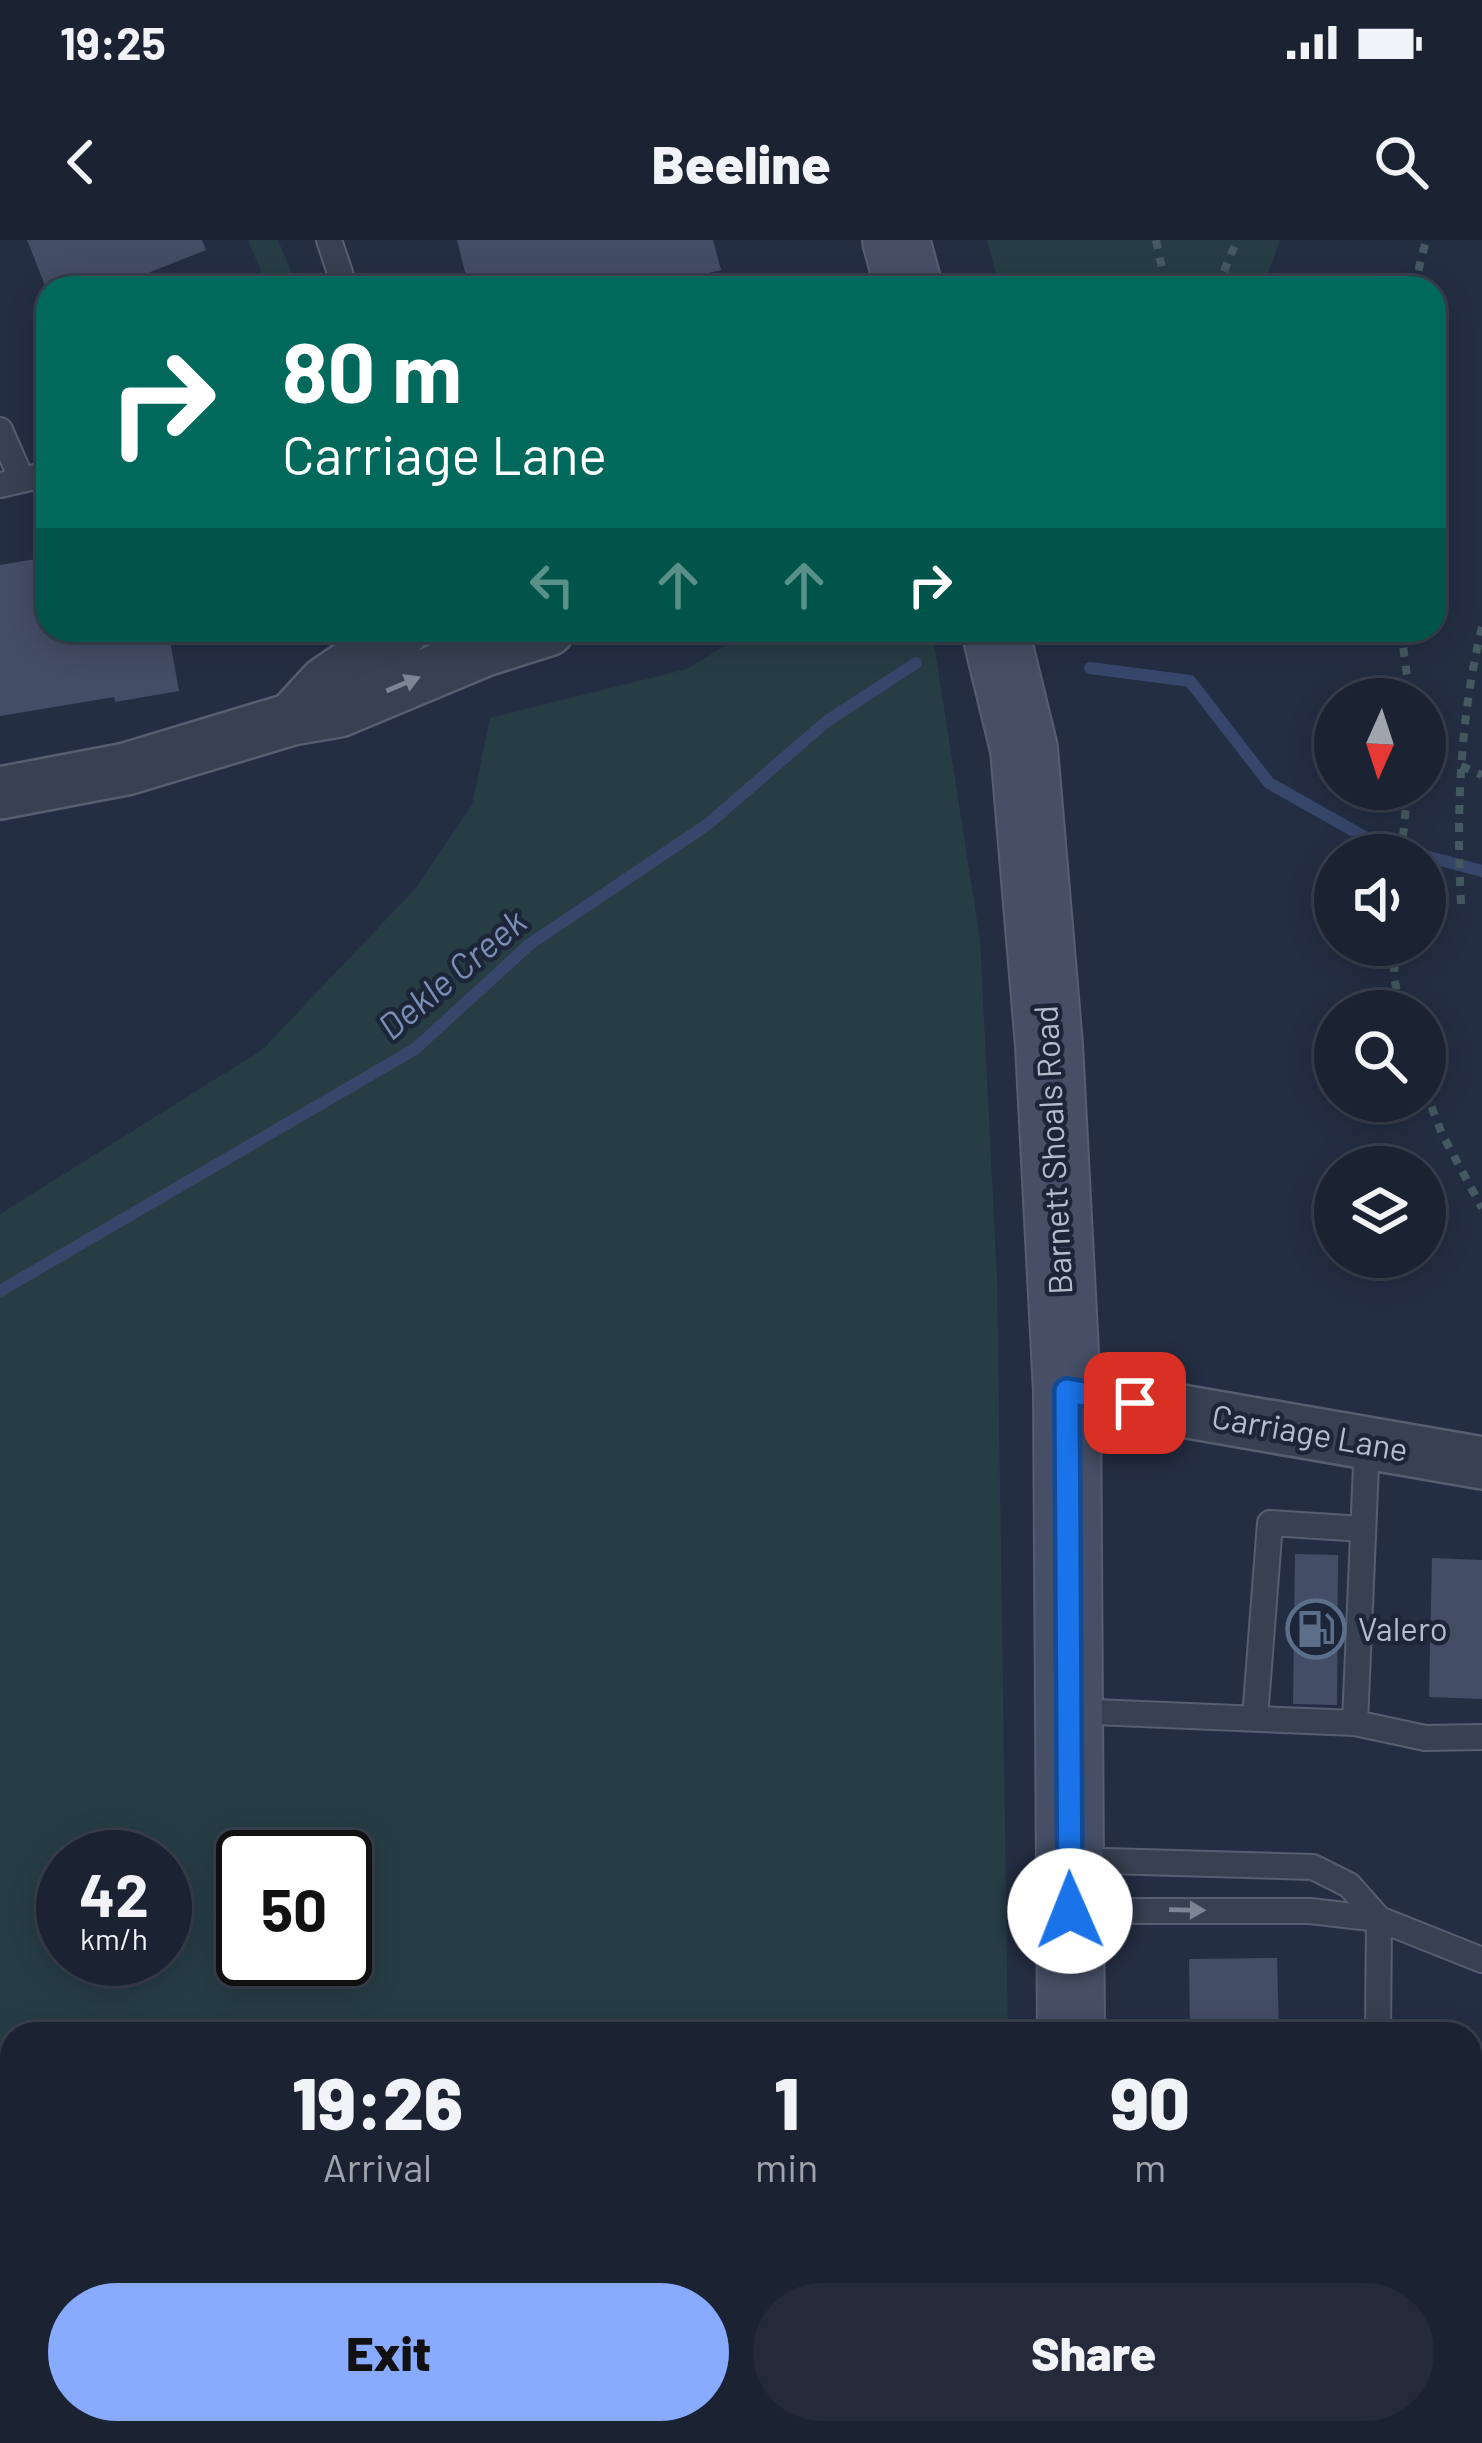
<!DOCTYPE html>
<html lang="en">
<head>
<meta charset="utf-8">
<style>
	:root { --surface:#1b2232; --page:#242a3a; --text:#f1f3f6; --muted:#a0a4ac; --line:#393f4d; --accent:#8af }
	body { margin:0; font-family:Barlow,sans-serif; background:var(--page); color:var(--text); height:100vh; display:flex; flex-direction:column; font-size:45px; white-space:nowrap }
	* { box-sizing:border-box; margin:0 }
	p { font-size:39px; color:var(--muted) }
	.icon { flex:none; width:66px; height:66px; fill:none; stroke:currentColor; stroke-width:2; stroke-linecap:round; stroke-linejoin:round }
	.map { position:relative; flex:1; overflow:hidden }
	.sheet { position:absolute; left:0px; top:1782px; width:1482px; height:423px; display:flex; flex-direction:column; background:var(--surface); border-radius:36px 36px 0 0; box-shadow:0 6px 30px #0003,0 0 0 3px var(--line) }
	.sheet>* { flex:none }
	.hud { position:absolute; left:36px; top:36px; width:1410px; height:366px; border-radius:36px; box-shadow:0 6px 30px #0003,0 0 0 3px var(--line); background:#00695c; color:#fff; overflow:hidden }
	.needle { width:78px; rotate:183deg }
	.fabs { position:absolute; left:1314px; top:438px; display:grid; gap:24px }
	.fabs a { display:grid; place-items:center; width:132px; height:132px; border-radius:50%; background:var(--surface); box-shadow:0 6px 30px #0003,0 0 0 3px var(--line); font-size:60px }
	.speed { position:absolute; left:36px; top:1590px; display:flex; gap:24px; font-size:60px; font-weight:700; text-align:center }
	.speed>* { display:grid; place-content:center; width:156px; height:156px; border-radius:50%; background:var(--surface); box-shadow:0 6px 30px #0003,0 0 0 3px var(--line); line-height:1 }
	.speed small { font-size:30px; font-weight:400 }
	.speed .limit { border:6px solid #111; border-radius:18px; background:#fff; color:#111 }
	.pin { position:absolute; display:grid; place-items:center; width:102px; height:102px; color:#fff; margin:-51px; border-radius:24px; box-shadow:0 6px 18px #0006 }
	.me { position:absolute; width:132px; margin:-66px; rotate:359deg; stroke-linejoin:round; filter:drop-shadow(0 0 9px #0008) }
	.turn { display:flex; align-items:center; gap:42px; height:252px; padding:0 48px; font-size:54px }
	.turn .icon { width:156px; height:156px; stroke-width:2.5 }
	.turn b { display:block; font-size:84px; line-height:102px }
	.lanes { display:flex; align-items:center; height:114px; padding:0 48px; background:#0003; justify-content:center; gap:60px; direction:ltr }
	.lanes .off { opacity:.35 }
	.eta { display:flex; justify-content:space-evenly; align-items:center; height:204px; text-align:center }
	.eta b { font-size:72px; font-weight:800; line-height:84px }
	.primary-button { display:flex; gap:24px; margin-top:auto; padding:24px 48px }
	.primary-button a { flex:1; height:138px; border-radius:72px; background:var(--accent); color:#111; font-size:48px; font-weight:800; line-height:138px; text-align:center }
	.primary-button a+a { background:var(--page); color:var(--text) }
	.status { display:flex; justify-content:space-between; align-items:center; height:84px; padding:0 60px; background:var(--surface); direction:ltr }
	.status svg { height:33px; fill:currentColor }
	header { display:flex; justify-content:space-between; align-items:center; height:156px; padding:0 48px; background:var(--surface); font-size:54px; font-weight:800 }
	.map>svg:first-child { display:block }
</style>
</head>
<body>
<div class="status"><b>19:25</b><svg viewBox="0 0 49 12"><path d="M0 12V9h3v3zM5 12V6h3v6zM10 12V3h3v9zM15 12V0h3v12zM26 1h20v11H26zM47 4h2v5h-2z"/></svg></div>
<header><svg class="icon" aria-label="back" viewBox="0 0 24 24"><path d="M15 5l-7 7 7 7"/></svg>Beeline<svg class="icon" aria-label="search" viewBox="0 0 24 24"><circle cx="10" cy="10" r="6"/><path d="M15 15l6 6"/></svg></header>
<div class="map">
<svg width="1482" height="2203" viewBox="0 0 1482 2203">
	<rect width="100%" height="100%" fill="#242e43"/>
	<g fill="#263d44" fill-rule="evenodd">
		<path d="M 248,0 L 278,0 L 298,48 L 268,48 Z"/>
		<path d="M 987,0 L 1280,0 L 1263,48 L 1000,48 Z"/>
		<path d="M 750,390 L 923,390 L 933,397 L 980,700 L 997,1039 L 1008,1794 L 12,1794 L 12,2015 L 0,2010 L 0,974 L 262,810 L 416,648 L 472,565 L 490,478 L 687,429 ZM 63,1617 L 165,1617 L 165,1719 L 63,1719 ZM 243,1617 L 345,1617 L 345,1719 L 243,1719 Z"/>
		<path d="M 148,2193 L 1021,2193 L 1022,2203 L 155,2203 Z"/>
	</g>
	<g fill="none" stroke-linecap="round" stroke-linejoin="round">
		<g stroke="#37476b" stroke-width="12">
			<path d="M 1090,428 L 1190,441 L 1269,543 L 1370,600 L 1421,615"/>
			<path d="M 1425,616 L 1482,631"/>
			<path d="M 0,1051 L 415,809 L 530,704 L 708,584 L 827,481 L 916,423"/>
		</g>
	</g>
	<g fill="#434d65">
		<path d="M 27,0 L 202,0 L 206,10 L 110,48 L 46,48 Z"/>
		<path d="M 457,0 L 713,0 L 721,30 L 650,48 L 469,48 Z"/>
		<path d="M 48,317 L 48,390 L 168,390 L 179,451 L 115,462 L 114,457 L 0,476 L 0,325 Z"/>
		<path d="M 1295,1314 L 1338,1315 L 1337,1465 L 1293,1464 Z"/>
		<path d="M 1432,1318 L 1482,1320 L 1482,1459 L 1429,1457 Z"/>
		<path d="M 1277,1718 L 1279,1794 L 1190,1794 L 1189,1719 Z"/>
		<path d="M 1470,2014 L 1482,2014 L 1482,2108 L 1470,2107 Z"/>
	</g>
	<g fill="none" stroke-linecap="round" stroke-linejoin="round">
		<g stroke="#565e70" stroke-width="28">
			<g id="lane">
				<path d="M 329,0 L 345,48"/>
				<path d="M 0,190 L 22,240"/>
				<path d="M 0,245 L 48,234"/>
				<path d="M 1071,1471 L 1355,1483 L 1367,1202"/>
				<path d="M 1255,1478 L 1270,1283 L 1363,1289"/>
				<path d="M 1355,1483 L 1425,1498 L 1482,1497"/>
				<path d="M 1072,1620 L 1313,1627 L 1349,1645 L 1379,1679 L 1378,1794"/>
				<path d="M 1073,1671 L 1310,1671 L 1379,1679 L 1482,1720"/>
				<path d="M 1470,1917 L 1482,1917"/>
				<path d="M 1383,2193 L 1384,2203"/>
			</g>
		</g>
		<g stroke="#565e70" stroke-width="56">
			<g id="street">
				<path d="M 292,479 L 325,443 L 403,390"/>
				<path d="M 0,553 L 126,529 L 292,479 L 339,471 L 485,410 L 548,390"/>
				<path d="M 1067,1151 L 1482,1223"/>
			</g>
		</g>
		<g stroke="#565e70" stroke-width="70">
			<g id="secondary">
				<path d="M 896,0 L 909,48"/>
				<path d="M 995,390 L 1024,509 L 1049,805 L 1067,1151 L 1071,1794"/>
				<path d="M 1074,2193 L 1074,2203"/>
			</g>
		</g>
		<g stroke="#445a60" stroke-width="8" stroke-dasharray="9 9" stroke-linecap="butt">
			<path d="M 1156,0 L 1166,48"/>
			<path d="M 1217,48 L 1237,0"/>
			<path d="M 1414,48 L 1426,0"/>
			<path d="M 1401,390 L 1410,459"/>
			<path d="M 1461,526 L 1482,535"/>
			<path d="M 1401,615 L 1408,549"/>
			<path d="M 1461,664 C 1456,570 1460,478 1482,387"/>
			<path d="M 1395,705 L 1394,737 L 1401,771"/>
			<path d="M 1425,850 L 1442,894 L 1482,968"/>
		</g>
		<use href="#lane" stroke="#384152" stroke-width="24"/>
		<use href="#street" stroke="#384152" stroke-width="51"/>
		<use href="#secondary" stroke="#464f66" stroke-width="66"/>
	</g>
	<defs><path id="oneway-solid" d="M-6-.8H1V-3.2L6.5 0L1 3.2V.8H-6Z" transform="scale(3)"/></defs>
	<g fill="#7d8595">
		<use href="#oneway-solid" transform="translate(403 444) rotate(-23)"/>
		<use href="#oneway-solid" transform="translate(1187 1670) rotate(1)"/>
	</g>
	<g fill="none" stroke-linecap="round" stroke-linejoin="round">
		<g stroke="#114b97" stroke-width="30">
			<path id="route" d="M 1070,1671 L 1067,1151 L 1135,1163"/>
		</g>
		<use href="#route" stroke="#1a73e8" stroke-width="21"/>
	</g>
	<defs>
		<g id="fuel-ring" transform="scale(3)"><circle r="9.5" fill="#1d2538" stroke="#5c6f8a" stroke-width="1.5"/><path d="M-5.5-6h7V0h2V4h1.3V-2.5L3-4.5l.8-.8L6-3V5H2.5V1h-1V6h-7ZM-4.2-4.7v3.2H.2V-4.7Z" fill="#5c6f8a"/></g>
	</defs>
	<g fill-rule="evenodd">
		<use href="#fuel-ring" x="1316" y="1389"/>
	</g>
	<g text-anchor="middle" stroke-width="9" stroke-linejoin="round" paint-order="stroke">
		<g font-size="33" fill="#b5bccc" stroke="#1d2538">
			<text transform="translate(1053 910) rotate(-93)" y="12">Barnett Shoals Road</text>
			<text transform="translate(1310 1193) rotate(10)" y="12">Carriage Lane</text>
		</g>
		<g font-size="33" fill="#b5bccc" stroke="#1d2538" text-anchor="start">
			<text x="1358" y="1401">Valero</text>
		</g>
		<g font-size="36" font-style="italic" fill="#7b8eb6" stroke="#1d2538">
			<text transform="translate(452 734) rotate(-40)" y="13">Dekle Creek</text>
		</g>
	</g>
</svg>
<div class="fabs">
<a><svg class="needle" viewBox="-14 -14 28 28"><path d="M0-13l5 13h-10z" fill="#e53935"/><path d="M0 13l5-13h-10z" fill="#a0a4ac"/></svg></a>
<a><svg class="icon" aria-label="sound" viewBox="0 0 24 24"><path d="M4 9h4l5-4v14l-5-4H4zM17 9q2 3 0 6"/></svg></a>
<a><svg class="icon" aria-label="search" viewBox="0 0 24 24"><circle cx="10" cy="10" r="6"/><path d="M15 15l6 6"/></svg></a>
<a><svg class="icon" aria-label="layers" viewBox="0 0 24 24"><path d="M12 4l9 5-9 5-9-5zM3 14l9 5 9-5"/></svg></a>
</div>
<div class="speed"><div>42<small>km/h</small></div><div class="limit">50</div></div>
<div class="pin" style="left:1135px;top:1163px;background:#d93025"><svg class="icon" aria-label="arrive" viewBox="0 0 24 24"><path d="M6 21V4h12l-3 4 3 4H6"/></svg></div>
<svg class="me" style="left:1070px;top:1671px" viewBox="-20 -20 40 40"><circle r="19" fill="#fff"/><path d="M0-13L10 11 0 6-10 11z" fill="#1a73e8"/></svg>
<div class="hud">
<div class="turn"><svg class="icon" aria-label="right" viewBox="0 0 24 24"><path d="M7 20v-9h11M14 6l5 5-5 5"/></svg><div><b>80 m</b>Carriage Lane</div></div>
<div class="lanes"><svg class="icon off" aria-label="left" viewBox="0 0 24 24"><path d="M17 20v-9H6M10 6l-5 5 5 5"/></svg><svg class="icon off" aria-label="ahead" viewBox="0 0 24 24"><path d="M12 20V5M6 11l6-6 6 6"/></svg><svg class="icon off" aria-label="ahead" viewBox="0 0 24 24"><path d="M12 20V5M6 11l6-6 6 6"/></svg><svg class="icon" aria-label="right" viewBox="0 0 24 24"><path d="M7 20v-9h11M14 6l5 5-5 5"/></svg></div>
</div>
<section class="sheet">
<div class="eta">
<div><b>19:26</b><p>Arrival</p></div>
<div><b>1</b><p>min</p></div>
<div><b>90</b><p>m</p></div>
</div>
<div class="primary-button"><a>Exit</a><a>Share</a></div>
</section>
</div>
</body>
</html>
